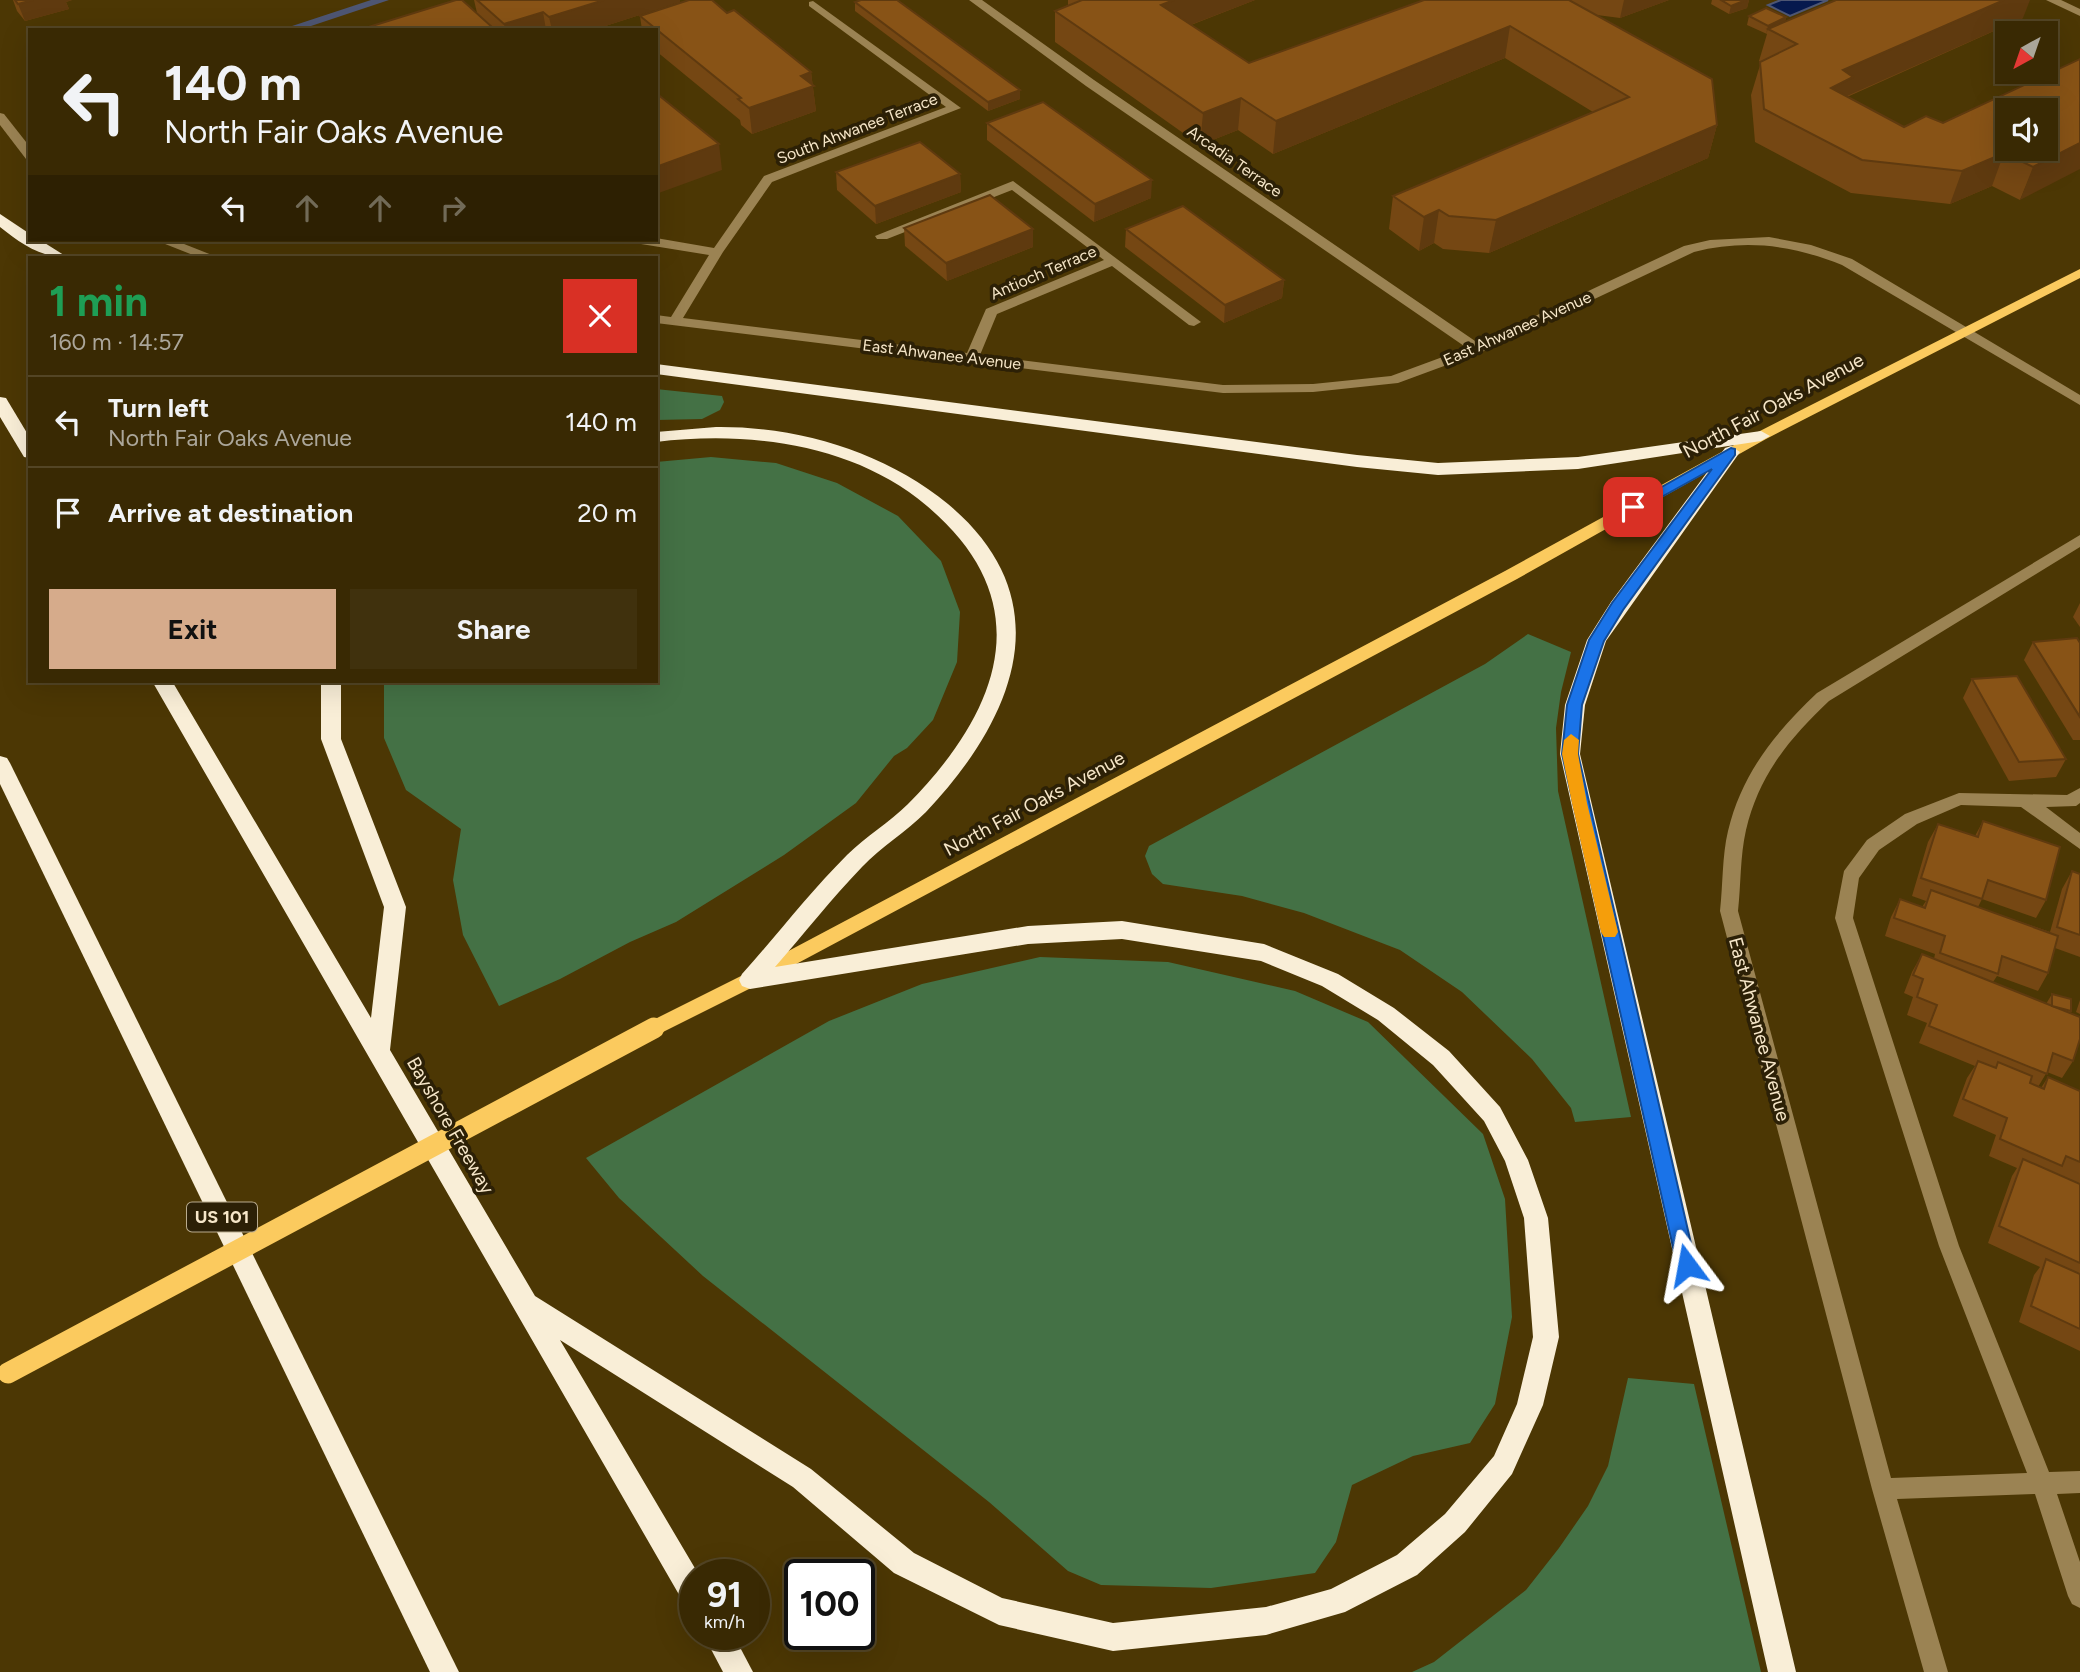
<!DOCTYPE html>
<html lang="en">
<head>
<meta charset="utf-8">
<style>
	:root { --surface:#392903; --page:#40310d; --text:#f1f3f6; --muted:#aba69a; --line:#534525; --accent:#d6ab8b }
	body { margin:0; font-family:Figtree,sans-serif; background:var(--page); color:var(--text); height:100vh; display:flex; flex-direction:column; font-size:26px; white-space:nowrap }
	* { box-sizing:border-box; margin:0 }
	p { font-size:23px; color:var(--muted) }
	.icon { flex:none; width:38px; height:38px; fill:none; stroke:currentColor; stroke-width:2; stroke-linecap:round; stroke-linejoin:round }
	.map { position:relative; flex:1; overflow:hidden }
	.details { position:absolute; left:28px; top:256px; width:630px; height:427px; display:flex; flex-direction:column; background:var(--surface); border-radius:0px; box-shadow:0 7px 28px #0002,0 0 0 2px var(--line) }
	.details>* { flex:none }
	.banner { position:absolute; left:28px; top:28px; width:630px; height:214px; border-radius:0px; box-shadow:0 7px 28px #0002,0 0 0 2px var(--line); background:#392903; color:var(--text); overflow:hidden }
	.needle { width:46px; rotate:220deg }
	.buttons { position:absolute; left:1995px; top:21px; display:grid; gap:14px }
	.buttons a { display:grid; place-items:center; width:63px; height:63px; border-radius:0px; background:var(--surface); box-shadow:0 7px 28px #0002,0 0 0 2px var(--line); font-size:35px }
	.speed { position:absolute; left:679px; top:1559px; display:flex; gap:14px; font-size:35px; font-weight:700; text-align:center }
	.speed>* { display:grid; place-content:center; width:91px; height:91px; border-radius:50%; background:var(--surface); box-shadow:0 7px 28px #0002,0 0 0 2px var(--line); line-height:1 }
	.speed small { font-size:18px; font-weight:400 }
	.speed .limit { border:4px solid #111; border-radius:10px; background:#fff; color:#111 }
	.pin { position:absolute; display:grid; place-items:center; width:60px; height:60px; color:#fff; margin:-30px; border-radius:14px; box-shadow:0 4px 10px #0006 }
	.me { position:absolute; width:77px; margin:-38px; rotate:347deg; stroke-linejoin:round; filter:drop-shadow(0 0 5px #0008) }
	.turn { display:flex; align-items:center; gap:24px; height:147px; padding:0 21px; font-size:32px }
	.turn .icon { width:91px; height:91px; stroke-width:2.5 }
	.turn b { display:block; font-size:49px; line-height:60px }
	.lanes { display:flex; align-items:center; height:66px; padding:0 21px; background:#0003; justify-content:center; gap:35px; direction:ltr }
	.lanes .off { opacity:.35 }
	.round { display:grid; place-items:center; flex:none; width:74px; height:74px; border-radius:0px; background:var(--page) }
	.overview { display:flex; align-items:center; justify-content:space-between; height:119px; padding:0 21px }
	h1 { font-size:42px; font-weight:700; line-height:52px; color:#1e9e55 }
	.cta { display:flex; gap:14px; margin-top:auto; padding:14px 21px }
	.cta a { flex:1; height:80px; border-radius:0px; background:var(--accent); color:#111; font-size:28px; font-weight:700; line-height:80px; text-align:center }
	.cta a+a { background:var(--page); color:var(--text) }
	ul { padding:0; list-style:none }
	li { display:flex; align-items:center; gap:21px; height:91px; padding:0 21px; border-top:2px solid var(--line) }
	li div { flex:1 }
	li b { display:block; font-size:26px }
	li em { font-style:normal }
	.map>svg:first-child { display:block }
</style>
</head>
<body>
<div class="map">
<svg width="2080" height="1672" viewBox="0 0 2080 1672">
	<rect width="100%" height="100%" fill="#4c3704"/>
	<g fill="#447145">
		<path d="M 656,389 L 722,396 L 724,402 L 720,410 L 702,419 L 656,420 Z"/>
		<path d="M 711,457 L 776,463 L 837,483 L 898,516 L 941,561 L 960,612 L 957,662 L 933,720 L 907,748 L 894,756 L 856,803 L 784,855 L 676,922 L 630,942 L 560,979 L 499,1006 L 463,935 L 453,880 L 461,829 L 406,790 L 384,738 L 384,681 L 656,681 L 656,462 Z"/>
		<path d="M 1528,634 L 1571,652 L 1561,692 L 1556,728 L 1558,791 L 1631,1117 L 1575,1122 L 1571,1108 L 1532,1059 L 1462,992 L 1400,950 L 1304,913 L 1242,896 L 1163,884 L 1152,874 L 1145,856 L 1149,846 L 1485,664 Z"/>
		<path d="M 1040,957 L 1168,962 L 1295,991 L 1368,1022 L 1483,1134 L 1505,1199 L 1512,1317 L 1495,1404 L 1470,1443 L 1413,1456 L 1352,1485 L 1336,1542 L 1315,1573 L 1211,1588 L 1101,1585 L 1068,1571 L 989,1502 L 703,1276 L 619,1198 L 586,1158 L 829,1021 L 922,984 Z"/>
		<path d="M 1628,1378 L 1694,1384 L 1761,1672 L 1412,1672 L 1434,1662 L 1526,1590 L 1559,1548 L 1588,1506 L 1608,1466 Z"/>
	</g>
	<path fill="#06194e" stroke="#4e5673" stroke-width="2" d="M 1781,0 L 1828,0 L 1790,16 L 1768,5 Z"/>
	<g fill="none" stroke-linecap="round" stroke-linejoin="round">
		<path fill="#4e5673" fill-rule="evenodd" d="M 371,0 L 389,0 L 299,30 L 280,30 Z"/>
		<g fill="#9b8353" fill-rule="evenodd">
			<path d="M 969,0 L 982,0 L 1094,80 L 1478,343 L 1684,246 L 1710,240 L 1769,237 L 1811,245 L 1852,259 L 2080,395 L 2080,405 L 1842,265 C 1792,245 1746,239 1694,252 L 1482,352 L 1398,383 L 1313,392 L 1223,393 L 656,323 L 656,315 L 671,317 L 709,255 L 641,244 L 635,240 L 656,238 L 714,248 L 764,176 L 946,107 L 809,6 L 809,2 L 813,1 L 961,108 L 772,182 L 723,252 L 683,318 L 967,353 L 986,309 L 1104,260 L 1012,190 L 887,239 L 877,239 L 875,236 L 1013,181 L 1201,322 L 1194,326 L 1189,325 L 1112,266 L 997,314 L 980,355 L 1223,385 L 1313,384 L 1391,376 L 1467,348 L 1086,86 Z"/>
			<path d="M 2046,0 L 2061,0 L 2080,9 L 2080,16 Z"/>
			<path d="M 0,113 L 4,114 L 30,147 L 30,160 L 26,159 L 0,125 Z"/>
			<path d="M 155,240 L 174,240 L 217,257 L 198,257 Z"/>
			<path d="M 2080,535 L 2080,547 L 1829,701 C 1789,739 1759,775 1746,830 C 1740,856 1741,885 1738,911 L 1891,1478 L 2027,1473 L 1939,1246 L 1835,918 L 1844,871 L 1867,840 L 1905,814 L 1959,793 L 2067,795 L 2080,788 L 2080,803 L 2076,806 L 2046,807 L 2080,833 L 2080,849 L 2021,807 L 1961,805 L 1917,824 L 1879,850 L 1859,878 L 1853,918 L 1959,1246 L 2049,1472 L 2080,1471 L 2080,1493 L 2057,1494 L 2080,1562 L 2080,1608 L 2072,1604 L 2068,1596 L 2035,1494 L 1897,1499 L 1948,1672 L 1924,1672 L 1872,1489 L 1720,911 C 1723,885 1722,856 1728,831 C 1742,773 1775,733 1817,693 Z"/>
		</g>
		<path fill="#fbca5e" fill-rule="evenodd" d="M 2080,269 L 2080,278 L 1766,439 L 1517,579 L 757,985 L 661,1033 L 654,1036 L 647,1033 L 645,1028 L 647,1023 L 743,975 L 1505,571 L 1756,433 Z"/>
		<g fill="#f9eed7" fill-rule="evenodd">
			<path d="M 0,214 L 30,234 L 30,240 L 40,240 L 67,257 C 41,258 20,243 0,227 Z"/>
			<path d="M 656,364 L 1357,455 L 1438,463 L 1578,457 L 1761,431 L 1770,436 L 1761,441 L 1578,469 L 1438,475 L 1357,467 L 656,374 Z"/>
			<path d="M 0,397 L 6,398 L 30,438 L 30,458 L 24,457 L 0,417 Z"/>
			<path d="M 716,427 C 798,426 885,452 948,504 C 1064,601 1014,719 926,812 C 906,832 881,847 862,867 C 831,899 804,934 775,967 L 1028,926 L 1122,921 L 1264,944 L 1338,974 L 1394,1008 L 1449,1051 L 1500,1107 L 1528,1160 L 1548,1218 L 1559,1337 L 1543,1405 L 1512,1474 L 1465,1532 L 1417,1575 L 1345,1612 L 1266,1635 L 1113,1651 L 999,1625 L 894,1573 L 793,1487 L 560,1340 L 699,1575 L 695,1575 L 695,1609 L 685,1605 L 152,681 L 172,681 L 371,1018 L 384,907 L 321,739 L 321,681 L 341,681 L 341,739 L 406,907 L 390,1050 L 535,1296 L 811,1469 L 914,1553 L 1002,1598 L 1113,1623 L 1266,1607 L 1331,1589 L 1397,1555 L 1445,1514 L 1494,1456 L 1517,1404 L 1533,1337 L 1524,1218 L 1505,1161 L 1484,1121 L 1433,1065 L 1378,1020 L 1322,986 L 1261,961 L 1122,939 L 1028,944 L 750,989 L 742,986 L 739,980 L 742,974 C 777,935 810,892 847,855 C 866,836 889,823 908,804 C 1001,710 1041,602 927,506 C 853,443 748,431 656,442 L 656,432 Z"/>
			<path d="M 1731,446 L 1740,452 L 1606,641 L 1585,705 L 1580,754 L 1796,1672 L 1768,1672 L 1560,754 L 1565,705 L 1587,640 L 1611,602 L 1725,448 Z"/>
			<path d="M 0,756 L 7,758 L 10,763 L 459,1672 L 430,1672 L 0,784 Z"/>
			<path d="M 703,1634 L 733,1634 L 753,1672 L 723,1672 Z"/>
		</g>
		<path stroke="#fbca5e" stroke-width="21" d="M 8,1373 L 654,1028"/>
	</g>
	<g fill="#754713">
		<path d="M 13,0 L 72,0 L 66,2 L 69,9 L 25,21 L 17,11 Z"/>
		<path d="M 474,0 L 680,0 L 680,2 L 593,30 L 359,30 L 477,13 Z"/>
		<path d="M 1068,0 L 1255,0 L 1191,25 L 1249,63 L 1424,0 L 1669,0 L 1620,18 L 1597,15 L 1717,125 L 1708,158 L 1489,253 L 1443,249 L 1434,243 L 1419,251 L 1389,229 L 1393,196 L 1593,112 L 1505,58 L 1273,154 L 1238,130 L 1200,145 L 1055,42 L 1055,11 L 1068,5 Z"/>
		<path d="M 1712,0 L 1749,0 L 1747,8 L 1729,14 L 1711,4 Z"/>
		<path d="M 855,2 L 1020,90 L 1020,99 L 988,111 L 855,11 Z"/>
		<path d="M 727,13 L 811,72 L 816,111 L 752,134 L 741,125 L 740,120 L 656,51 L 656,30 L 642,30 L 640,16 Z"/>
		<path d="M 1749,16 L 1786,17 L 1785,22 L 2023,18 L 1847,97 L 1904,127 L 1943,123 L 2080,59 L 2020,200 L 1992,186 L 1950,204 L 1851,193 L 1755,142 L 1751,95 L 1761,62 L 1759,61 L 1767,34 L 1747,25 Z"/>
		<path d="M 987,123 L 1151,198 L 1094,222 L 987,140 Z"/>
		<path d="M 836,172 L 960,174 L 961,192 L 876,224 L 837,190 Z"/>
		<path d="M 904,228 L 1033,247 L 947,281 L 905,246 Z"/>
		<path d="M 1126,229 L 1284,280 L 1282,298 L 1224,323 L 1125,247 Z"/>
		<path d="M 2080,603 L 2080,627 L 2073,617 Z"/>
		<path d="M 2033,642 L 2080,643 L 2080,740 L 2073,740 L 2024,660 Z"/>
		<path d="M 1972,679 L 2066,759 L 2056,777 L 2009,781 L 1963,698 Z"/>
		<path d="M 1983,821 L 2046,900 L 2036,918 L 1982,899 L 1978,907 L 2050,932 L 2062,889 L 2072,871 L 2080,874 L 2080,957 L 2055,948 L 2048,973 L 2038,991 L 1997,976 L 1993,982 L 2046,1004 L 2052,994 L 2071,1011 L 2070,1013 L 2073,1061 L 2062,1078 L 2047,1072 L 2038,1087 L 2041,1088 L 2048,1077 L 2080,1091 L 2080,1351 L 2019,1322 L 2034,1275 L 2040,1267 L 1988,1243 L 2012,1176 L 2017,1168 L 1989,1156 L 1996,1135 L 1953,1116 L 1967,1078 L 1975,1066 L 1919,1043 L 1927,1023 L 1907,1015 L 1913,997 L 1904,993 L 1912,972 L 1922,954 L 1934,959 L 1935,954 L 1885,936 L 1891,917 L 1900,899 L 1922,907 L 1926,901 L 1912,896 L 1928,842 L 1938,824 L 1975,836 Z"/>
		<path d="M 2080,1000 L 2080,1014 L 2076,1012 Z"/>
	</g>
	<g fill="#5f3a0f">
		<path d="M 33,0 L 72,0 L 66,2 L 69,9 L 25,21 L 18,4 Z"/>
		<path d="M 604,0 L 680,0 L 680,2 L 593,30 L 552,30 L 549,17 Z"/>
		<path d="M 1174,0 L 1255,0 L 1159,37 L 1161,5 Z"/>
		<path d="M 1624,0 L 1669,0 L 1620,18 Z"/>
		<path d="M 1746,0 L 1749,0 L 1747,8 L 1729,14 L 1731,6 Z"/>
		<path d="M 2004,0 L 2030,0 L 2023,18 L 1847,96 L 1831,88 L 1843,70 Z"/>
		<path d="M 543,12 L 546,30 L 505,30 L 504,24 Z"/>
		<path d="M 1786,17 L 1784,26 L 1768,29 L 1766,34 L 1768,26 Z"/>
		<path d="M 1510,26 L 1505,58 L 1273,154 L 1276,121 Z"/>
		<path d="M 811,72 L 816,111 L 752,134 L 749,108 L 801,76 Z"/>
		<path d="M 1020,90 L 1020,99 L 988,111 L 988,102 Z"/>
		<path d="M 1241,98 L 1238,130 L 1200,145 L 1203,113 Z"/>
		<path d="M 1717,125 L 1708,158 L 1489,253 L 1496,220 Z"/>
		<path d="M 2080,143 L 2080,169 L 2020,200 L 2033,167 Z"/>
		<path d="M 719,144 L 722,170 L 656,194 L 656,167 Z"/>
		<path d="M 2004,153 L 1992,186 L 1950,204 L 1962,171 Z"/>
		<path d="M 960,174 L 961,192 L 876,224 L 875,206 Z"/>
		<path d="M 1152,180 L 1151,198 L 1094,222 L 1095,204 Z"/>
		<path d="M 1439,210 L 1434,243 L 1419,251 L 1424,217 Z"/>
		<path d="M 1033,229 L 1033,247 L 947,281 L 946,263 Z"/>
		<path d="M 1284,280 L 1282,298 L 1224,323 L 1225,305 Z"/>
	</g>
	<g fill="#885316" stroke="#5f3a0f" stroke-width="2" fill-rule="evenodd">
		<path d="M 15,0 L 33,0 L 18,4 Z"/>
		<path d="M 456,0 L 462,0 L 492,27 L 482,30 L 359,30 Z"/>
		<path d="M 477,0 L 604,0 L 549,17 L 543,12 L 504,24 Z"/>
		<path d="M 689,0 L 712,0 L 727,13 L 734,10 L 811,72 L 801,76 L 814,86 L 749,108 L 738,99 L 741,98 L 640,16 Z"/>
		<path d="M 861,0 L 897,0 L 1020,90 L 988,102 L 855,2 Z"/>
		<path d="M 1082,0 L 1174,0 L 1161,5 L 1249,63 L 1424,0 L 1569,0 L 1712,79 L 1717,125 L 1496,220 L 1449,216 L 1439,210 L 1424,217 L 1393,196 L 1629,97 L 1510,26 L 1276,121 L 1241,98 L 1203,113 L 1055,11 Z"/>
		<path d="M 1721,0 L 1746,0 L 1731,6 Z"/>
		<path d="M 1836,0 L 2004,0 L 1843,70 L 1853,77 L 1831,88 L 1904,127 L 1926,116 L 1943,123 L 2080,59 L 2080,143 L 2033,167 L 2004,153 L 1962,171 L 1862,160 L 1764,109 L 1760,62 L 1797,44 L 1768,29 ZM 2007,110 L 2046,110 L 2046,149 L 2007,149 Z"/>
		<path d="M 1766,8 L 1786,17 L 1768,26 L 1749,16 Z"/>
		<path d="M 656,93 L 719,144 L 656,167 Z"/>
		<path d="M 1043,102 L 1152,180 L 1095,204 L 987,123 Z"/>
		<path d="M 920,142 L 960,174 L 875,206 L 836,172 Z"/>
		<path d="M 990,195 L 1033,229 L 946,263 L 904,228 Z"/>
		<path d="M 1183,206 L 1284,280 L 1225,305 L 1126,229 Z"/>
		<path d="M 2077,638 L 2080,643 L 2080,717 L 2033,642 Z"/>
		<path d="M 2017,676 L 2066,759 L 2019,762 L 1972,679 Z"/>
		<path d="M 1983,821 L 2060,847 L 2046,900 L 1988,880 L 1982,899 L 1921,878 L 1938,824 L 1978,837 Z"/>
		<path d="M 2072,871 L 2080,874 L 2080,935 L 2057,927 Z"/>
		<path d="M 1931,890 L 2058,936 L 2048,973 L 2002,956 L 1998,974 L 1940,953 L 1945,936 L 1894,918 L 1900,899 L 1925,908 Z"/>
		<path d="M 1922,954 L 2080,1017 L 2080,1039 L 2073,1061 L 2053,1053 L 2047,1074 L 1929,1026 L 1937,1005 L 1917,997 L 1923,979 L 1913,975 Z"/>
		<path d="M 2052,994 L 2071,999 L 2071,1011 L 2052,1006 Z"/>
		<path d="M 1978,1061 L 1996,1068 L 1998,1062 L 2032,1076 L 2030,1083 L 2044,1089 L 2048,1077 L 2080,1091 L 2080,1162 L 2066,1156 L 2062,1166 L 2000,1139 L 2007,1118 L 1963,1099 Z"/>
		<path d="M 2023,1159 L 2080,1184 L 2080,1263 L 1999,1226 Z"/>
		<path d="M 2046,1259 L 2080,1274 L 2080,1329 L 2031,1306 Z"/>
	</g>
	<path fill="#1a73e8" stroke="#114b97" stroke-width="2" d="M 1731,448 L 1735,449 L 1735,455 L 1623,610 L 1604,641 L 1582,705 L 1578,754 L 1696,1265 L 1693,1271 L 1687,1273 L 1680,1271 L 1677,1265 L 1562,754 L 1567,705 L 1589,640 L 1612,603 L 1712,469 L 1638,510 L 1628,510 L 1626,507 Z"/>
	<path fill="#f59e0b" d="M 1571,734 L 1579,740 L 1578,754 L 1587,803 L 1618,932 L 1615,937 L 1604,937 L 1601,932 L 1572,803 L 1562,754 L 1564,740 Z"/>
	<g text-anchor="middle" stroke-width="7" stroke-linejoin="round" paint-order="stroke">
		<g font-size="16" fill="#f6e6c8" stroke="#2c2006">
			<text transform="translate(857 128) rotate(-21)" y="6">South Ahwanee Terrace</text>
			<text transform="translate(1235 161) rotate(35)" y="6">Arcadia Terrace</text>
			<text transform="translate(1043 272) rotate(-23)" y="6">Antioch Terrace</text>
			<text transform="translate(1517 328) rotate(-24)" y="6">East Ahwanee Avenue</text>
			<text transform="translate(942 354) rotate(7)" y="6">East Ahwanee Avenue</text>
		</g>
		<rect fill="#2c2006" stroke="#b9ab8e" stroke-width="2" x="187" y="1202.5" width="70" height="29" rx="5"/>
		<g font-size="18" font-weight="bold" fill="#f6e6c8">
			<text x="222" y="1223">US 101</text>
		</g>
		<g font-size="19" fill="#f6e6c8" stroke="#2c2006">
			<text transform="translate(1773 405) rotate(-28)" y="7">North Fair Oaks Avenue</text>
			<text transform="translate(1034 803) rotate(-28)" y="7">North Fair Oaks Avenue</text>
			<text transform="translate(1760 1029) rotate(75)" y="7">East Ahwanee Avenue</text>
			<text transform="translate(451 1125) rotate(60)" y="7">Bayshore Freeway</text>
		</g>
	</g>
</svg>
<div class="buttons">
<a><svg class="needle" viewBox="-14 -14 28 28"><path d="M0-13l5 13h-10z" fill="#e53935"/><path d="M0 13l5-13h-10z" fill="#aba69a"/></svg></a>
<a><svg class="icon" aria-label="sound" viewBox="0 0 24 24"><path d="M4 9h4l5-4v14l-5-4H4zM17 9q2 3 0 6"/></svg></a>
</div>
<div class="speed"><div>91<small>km/h</small></div><div class="limit">100</div></div>
<div class="pin" style="left:1633px;top:507px;background:#d93025"><svg class="icon" aria-label="arrive" viewBox="0 0 24 24"><path d="M6 21V4h12l-3 4 3 4H6"/></svg></div>
<svg class="me" style="left:1687px;top:1265px" viewBox="-20 -20 40 40"><path d="M0-17L14 15 0 8-14 15z" fill="#1a73e8" stroke="#fff" stroke-width="4"/></svg>
<div class="banner">
<div class="turn"><svg class="icon" aria-label="left" viewBox="0 0 24 24"><path d="M17 20v-9H6M10 6l-5 5 5 5"/></svg><div><b>140 m</b>North Fair Oaks Avenue</div></div>
<div class="lanes"><svg class="icon" aria-label="left" viewBox="0 0 24 24"><path d="M17 20v-9H6M10 6l-5 5 5 5"/></svg><svg class="icon off" aria-label="ahead" viewBox="0 0 24 24"><path d="M12 20V5M6 11l6-6 6 6"/></svg><svg class="icon off" aria-label="ahead" viewBox="0 0 24 24"><path d="M12 20V5M6 11l6-6 6 6"/></svg><svg class="icon off" aria-label="right" viewBox="0 0 24 24"><path d="M7 20v-9h11M14 6l5 5-5 5"/></svg></div>
</div>
<section class="details">
<div class="overview"><div><h1>1 min</h1><p>160 m · 14:57</p></div><a class="round" style="background:#d93025;color:#fff"><svg class="icon" aria-label="close" viewBox="0 0 24 24"><path d="M6 6l12 12M18 6L6 18"/></svg></a></div>
<ul>
<li><svg class="icon" aria-label="left" viewBox="0 0 24 24"><path d="M17 20v-9H6M10 6l-5 5 5 5"/></svg><div><b>Turn left</b><p>North Fair Oaks Avenue</p></div><em>140 m</em></li>
<li><svg class="icon" aria-label="arrive" viewBox="0 0 24 24"><path d="M6 21V4h12l-3 4 3 4H6"/></svg><div><b>Arrive at destination</b></div><em>20 m</em></li>
</ul>
<div class="cta"><a>Exit</a><a>Share</a></div>
</section>
</div>
</body>
</html>
